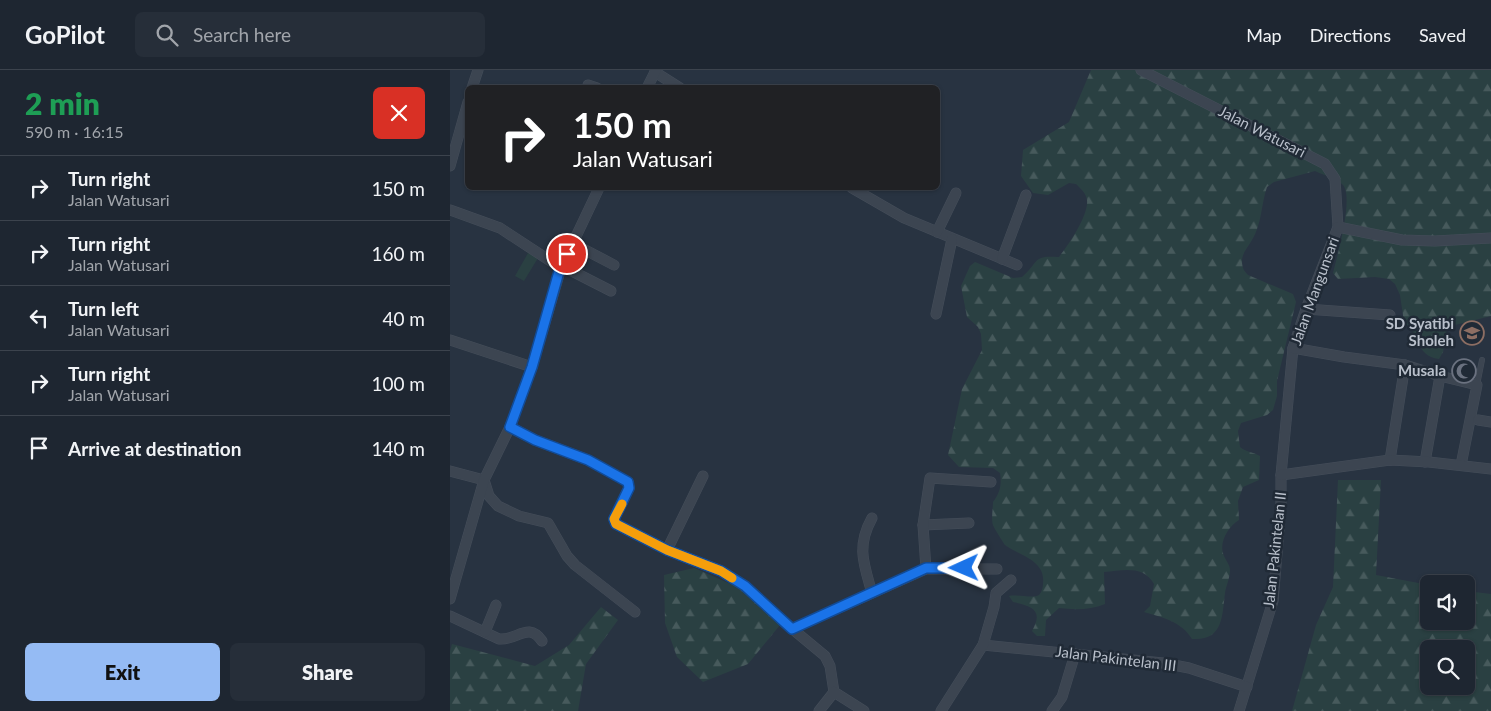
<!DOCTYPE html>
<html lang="en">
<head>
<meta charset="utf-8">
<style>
	:root { --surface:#1e2631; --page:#262e39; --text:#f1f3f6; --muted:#a1a5ab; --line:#3c434d; --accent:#95bbf4 }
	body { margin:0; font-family:Lato,sans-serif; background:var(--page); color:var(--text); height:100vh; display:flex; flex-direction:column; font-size:19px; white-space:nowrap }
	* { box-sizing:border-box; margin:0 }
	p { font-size:16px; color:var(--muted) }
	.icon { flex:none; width:28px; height:28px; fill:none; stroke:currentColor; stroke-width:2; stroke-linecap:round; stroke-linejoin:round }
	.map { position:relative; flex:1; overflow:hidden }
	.details { display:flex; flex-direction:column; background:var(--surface); width:450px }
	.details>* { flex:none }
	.hud { position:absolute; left:15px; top:15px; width:475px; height:105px; border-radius:8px; box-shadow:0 1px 4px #0004,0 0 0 1px var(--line); background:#202124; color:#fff; overflow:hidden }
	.tools { position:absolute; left:970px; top:505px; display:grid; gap:10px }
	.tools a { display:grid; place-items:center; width:55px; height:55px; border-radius:8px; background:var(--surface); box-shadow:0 1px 4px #0004,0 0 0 1px var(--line); font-size:25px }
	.pin { position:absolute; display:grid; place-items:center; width:42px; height:42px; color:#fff; margin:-21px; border:2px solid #fff; border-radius:50%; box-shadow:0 1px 5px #0007 }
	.me { position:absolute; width:55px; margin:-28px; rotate:269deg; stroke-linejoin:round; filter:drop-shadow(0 0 4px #0008) }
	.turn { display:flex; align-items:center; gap:18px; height:105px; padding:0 25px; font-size:22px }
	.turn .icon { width:65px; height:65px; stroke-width:2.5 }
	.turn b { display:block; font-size:35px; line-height:42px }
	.round { display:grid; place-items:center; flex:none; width:52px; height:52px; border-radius:8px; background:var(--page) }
	.overview { display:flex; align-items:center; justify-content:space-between; height:85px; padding:0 25px }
	h1 { font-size:30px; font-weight:800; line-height:38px; color:#1e9e55 }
	.button { display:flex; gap:10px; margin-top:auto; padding:10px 25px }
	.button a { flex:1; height:58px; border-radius:8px; background:var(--accent); color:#111; font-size:20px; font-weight:800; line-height:58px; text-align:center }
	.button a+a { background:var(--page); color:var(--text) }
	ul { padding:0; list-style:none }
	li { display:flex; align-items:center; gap:15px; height:65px; padding:0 25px; border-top:1px solid var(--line) }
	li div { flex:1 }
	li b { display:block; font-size:19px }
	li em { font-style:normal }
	header { display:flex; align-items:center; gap:30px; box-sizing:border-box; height:70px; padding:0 25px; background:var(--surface); border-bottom:1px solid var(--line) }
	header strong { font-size:24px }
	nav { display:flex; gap:28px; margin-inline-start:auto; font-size:18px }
	.search { width:350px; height:45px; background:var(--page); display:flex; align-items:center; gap:12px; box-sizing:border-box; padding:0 18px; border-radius:8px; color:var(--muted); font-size:19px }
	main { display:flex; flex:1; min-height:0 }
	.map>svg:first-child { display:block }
</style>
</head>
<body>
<header>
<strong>GoPilot</strong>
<div class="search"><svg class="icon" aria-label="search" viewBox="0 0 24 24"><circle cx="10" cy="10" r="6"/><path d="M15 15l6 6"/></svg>Search here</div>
<nav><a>Map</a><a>Directions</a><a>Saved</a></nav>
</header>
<main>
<section class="details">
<div class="overview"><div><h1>2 min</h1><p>590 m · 16:15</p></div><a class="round" style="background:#d93025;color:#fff"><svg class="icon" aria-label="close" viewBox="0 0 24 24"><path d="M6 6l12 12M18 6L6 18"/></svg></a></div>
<ul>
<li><svg class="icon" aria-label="right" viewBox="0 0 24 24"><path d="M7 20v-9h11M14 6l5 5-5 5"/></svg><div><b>Turn right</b><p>Jalan Watusari</p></div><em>150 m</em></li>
<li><svg class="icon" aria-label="right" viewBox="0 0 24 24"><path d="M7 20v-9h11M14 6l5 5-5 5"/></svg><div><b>Turn right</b><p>Jalan Watusari</p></div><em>160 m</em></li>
<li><svg class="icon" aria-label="left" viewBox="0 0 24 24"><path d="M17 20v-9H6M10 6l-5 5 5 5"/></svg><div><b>Turn left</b><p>Jalan Watusari</p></div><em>40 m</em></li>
<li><svg class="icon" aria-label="right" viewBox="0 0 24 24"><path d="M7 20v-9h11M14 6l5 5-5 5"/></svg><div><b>Turn right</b><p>Jalan Watusari</p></div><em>100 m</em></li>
<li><svg class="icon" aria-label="arrive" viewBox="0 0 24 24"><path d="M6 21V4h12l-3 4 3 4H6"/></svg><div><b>Arrive at destination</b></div><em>140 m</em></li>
</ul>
<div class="button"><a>Exit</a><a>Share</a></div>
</section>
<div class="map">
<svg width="1041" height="641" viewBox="0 0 1041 641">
	<defs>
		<pattern id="forest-firs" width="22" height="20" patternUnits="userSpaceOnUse" patternTransform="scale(1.25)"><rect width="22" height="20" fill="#2a4042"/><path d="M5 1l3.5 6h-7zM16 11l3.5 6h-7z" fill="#475a5c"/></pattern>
	</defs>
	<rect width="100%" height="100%" fill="#283341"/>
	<path fill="#2a4042" d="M 78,183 L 88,188 L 74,211 L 65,206 Z"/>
	<g fill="url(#forest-firs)" fill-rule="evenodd">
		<path d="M 641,0 L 1041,0 L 1041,246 L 997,257 L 993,282 L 989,289 C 965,286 970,263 954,252 L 950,225 L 945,214 L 939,209 L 925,207 L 888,209 L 883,203 C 887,187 904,127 893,115 C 887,109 873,105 865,101 L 824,112 L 817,117 C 811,134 812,154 802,170 C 798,177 792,183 792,191 C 792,198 794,201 798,205 L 843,224 L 846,232 L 827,311 L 827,326 L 823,340 L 817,345 L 791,353 L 788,361 L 790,377 C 796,382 803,382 810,386 L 809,410 L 793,417 L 788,431 L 789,450 C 778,457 768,473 774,486 C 776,491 780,495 780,500 C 780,508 776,516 775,523 C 772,547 773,571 742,569 C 732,552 712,547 694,542 L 700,536 L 704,514 C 694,495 673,500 654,502 L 655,534 C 640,540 625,540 609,538 L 596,550 L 595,566 L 587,566 L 582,561 C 594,540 582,536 563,532 L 559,526 C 568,524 583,529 589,525 C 592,522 593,517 593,514 C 596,490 570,486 555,475 C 554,474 543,456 543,455 C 541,449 543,438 543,432 C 550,423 552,414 550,403 L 543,398 L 509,397 L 498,385 L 512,319 L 532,280 L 531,264 L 528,257 L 517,247 L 511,216 L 520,196 L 525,192 L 563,208 L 572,207 C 590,191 582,185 609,187 C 618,176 639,145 637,130 C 636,123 631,119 626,114 L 619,113 L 598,125 L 583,123 L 571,106 L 573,80 L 619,52 Z"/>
		<path d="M 888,410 L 931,410 L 926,505 L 979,515 L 979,551 L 1016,551 L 1016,521 L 1041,524 L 1041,641 L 842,641 L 866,555 L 883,517 ZM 979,579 L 1016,579 L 1016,616 L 979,616 Z"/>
		<path d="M 244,498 L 292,519 L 330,555 L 298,594 L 253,612 L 227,587 L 215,553 L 214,505 Z"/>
		<path d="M 151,537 L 168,550 L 136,594 L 128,641 L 0,641 L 0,581 L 2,574 L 85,596 L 119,575 Z"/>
	</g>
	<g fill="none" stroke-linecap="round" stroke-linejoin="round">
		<g stroke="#454e5a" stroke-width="6">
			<path id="service" d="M 1027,315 L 1032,290"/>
		</g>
		<g stroke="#454e5a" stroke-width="11">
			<g id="minor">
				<path d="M 691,0 L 875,94 L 885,109 L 888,157 L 856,239 L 843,278 L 831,405 L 831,435 L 823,531 L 789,641"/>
				<path d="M 205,2 L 230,18"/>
				<path d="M 138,15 L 147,18"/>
				<path d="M 22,18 L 28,0"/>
				<path d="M 197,18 L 206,0"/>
				<path d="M 0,96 L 18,32"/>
				<path d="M 402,118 L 454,148 L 567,195"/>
				<path d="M 0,140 L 50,158 L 111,198"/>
				<path d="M 888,157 L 952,170 L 985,171 L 1041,168"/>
				<path d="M 487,162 L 506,123"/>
				<path d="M 122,173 L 164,195"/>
				<path d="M 552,189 L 576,125"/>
				<path d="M 112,196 L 161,221"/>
				<path d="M 856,239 L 940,245"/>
				<path d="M 486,244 L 502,169"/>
				<path d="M 0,270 L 82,297"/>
				<path d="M 843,278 L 894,287 L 955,295 L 990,306 L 1027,315 L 1011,395"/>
				<path d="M 1028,350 L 1041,352"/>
				<path d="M 60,357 L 85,370 L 138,390 L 178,412 L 179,418 L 164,449 L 166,454 L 217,480 L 271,501 L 295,516 L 334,552 L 375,586 L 380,596 L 384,622"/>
				<path d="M 940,390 L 955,295"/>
				<path d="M 975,392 L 990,306"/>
				<path d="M 0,401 L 34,410 L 39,426 L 48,436 L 69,446 L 98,453 L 117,486 L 125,495 L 185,542"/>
				<path d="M 831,405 L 940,390 L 979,392 L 1041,399"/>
				<path d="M 422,448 C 406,477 414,494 422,523"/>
				<path d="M 473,455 L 519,453"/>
				<path d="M 217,480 L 253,406"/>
				<path d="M 476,499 L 473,455 L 480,408 L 541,412"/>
				<path d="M 0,529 L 34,410 L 60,357 L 82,297 L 111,198 L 149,118"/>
				<path d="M 0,546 L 49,569 C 67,571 78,551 92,571"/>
				<path d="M 342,559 L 476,499 L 547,499"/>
				<path d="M 35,562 L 46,535"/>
				<path d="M 533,575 L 713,593 L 739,598 L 797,617"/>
				<path d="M 369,641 L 384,622 L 414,641"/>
				<path d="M 491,641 L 533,575 L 544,537 L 546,523 L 561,510"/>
				<path d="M 602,641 L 612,627 L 625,584"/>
			</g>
		</g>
		<use href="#service" stroke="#3c4551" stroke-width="5"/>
		<use href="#minor" stroke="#3c4551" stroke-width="10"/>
	</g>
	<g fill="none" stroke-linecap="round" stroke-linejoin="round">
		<g stroke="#114b97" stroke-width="12">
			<path id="route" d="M 117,184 L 110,198 L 82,297 L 60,357 L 85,370 L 138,390 L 178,412 L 179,418 L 164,449 L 166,454 L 217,480 L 271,501 L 295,516 L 342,559 L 476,498 L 514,498"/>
		</g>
		<use href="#route" stroke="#1a73e8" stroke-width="9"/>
		<path stroke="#f59e0b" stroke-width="9" d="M 172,434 L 164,449 L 166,454 L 217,480 L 271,501 L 282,508"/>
	</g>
	<defs>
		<g id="school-ring" transform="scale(1.25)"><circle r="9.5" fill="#202a36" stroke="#8d6e63" stroke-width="1.5"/><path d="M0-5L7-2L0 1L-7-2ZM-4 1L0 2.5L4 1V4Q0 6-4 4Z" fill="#8d6e63"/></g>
		<g id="mosque-ring" transform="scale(1.25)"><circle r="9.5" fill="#202a36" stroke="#6b7280" stroke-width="1.5"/><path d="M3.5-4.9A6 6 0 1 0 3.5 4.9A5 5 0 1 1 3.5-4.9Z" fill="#6b7280"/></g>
	</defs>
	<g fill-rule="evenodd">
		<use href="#school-ring" x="1022" y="263"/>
		<use href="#mosque-ring" x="1014" y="301"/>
	</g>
	<g text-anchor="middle" stroke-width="5" stroke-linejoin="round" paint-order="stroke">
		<g font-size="15" fill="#b9c0cb" stroke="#202a36">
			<text transform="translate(812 62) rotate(27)" y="5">Jalan Watusari</text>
			<text transform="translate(865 221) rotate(-70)" y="5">Jalan Mangunsari</text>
			<text transform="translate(825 480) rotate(-84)" y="5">Jalan Pakintelan II</text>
			<text transform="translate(666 589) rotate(7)" y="5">Jalan Pakintelan III</text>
		</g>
		<g font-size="15" font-weight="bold" fill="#b9c0cb" stroke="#202a36" text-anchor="end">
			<text x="1004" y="259">SD Syatibi<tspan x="1004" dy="17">Sholeh</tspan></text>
			<text x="996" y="306">Musala</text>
		</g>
	</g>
</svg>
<div class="tools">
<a><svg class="icon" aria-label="sound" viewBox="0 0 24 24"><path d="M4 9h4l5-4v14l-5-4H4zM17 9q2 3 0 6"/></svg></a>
<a><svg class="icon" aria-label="search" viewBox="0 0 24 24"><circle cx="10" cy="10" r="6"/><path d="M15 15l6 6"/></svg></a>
</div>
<div class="pin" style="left:117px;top:184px;background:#d93025"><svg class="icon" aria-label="arrive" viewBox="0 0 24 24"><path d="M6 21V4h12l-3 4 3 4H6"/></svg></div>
<svg class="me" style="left:514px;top:498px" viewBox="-20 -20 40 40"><path d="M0-17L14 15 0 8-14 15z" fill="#1a73e8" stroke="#fff" stroke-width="4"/></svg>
<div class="hud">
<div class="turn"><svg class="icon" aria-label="right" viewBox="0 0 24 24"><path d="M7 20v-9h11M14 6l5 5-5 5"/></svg><div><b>150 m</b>Jalan Watusari</div></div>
</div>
</div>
</main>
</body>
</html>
